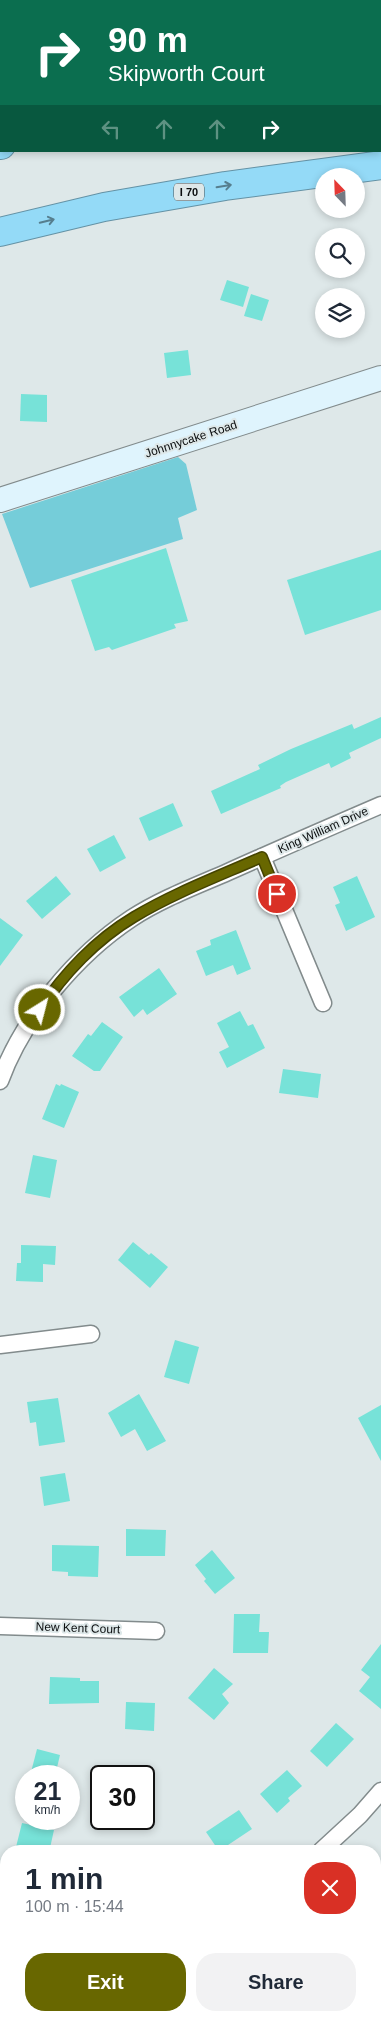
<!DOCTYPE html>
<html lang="en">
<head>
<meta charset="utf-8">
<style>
	:root { --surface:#fff; --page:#f2f2f3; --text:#1f2937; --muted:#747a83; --accent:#686700 }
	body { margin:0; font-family:Helvetica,sans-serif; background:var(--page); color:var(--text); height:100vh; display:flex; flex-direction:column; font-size:19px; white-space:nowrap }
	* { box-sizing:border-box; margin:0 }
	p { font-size:16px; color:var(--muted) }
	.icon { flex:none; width:28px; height:28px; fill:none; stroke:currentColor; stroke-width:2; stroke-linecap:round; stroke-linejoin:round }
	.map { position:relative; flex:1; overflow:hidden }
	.side { position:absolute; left:0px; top:1845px; width:381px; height:176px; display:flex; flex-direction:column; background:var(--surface); border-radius:20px 20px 0 0; box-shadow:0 2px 8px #0003 }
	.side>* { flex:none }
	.top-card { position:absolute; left:0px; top:0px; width:381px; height:152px; box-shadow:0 2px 8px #0003; background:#0b6e4f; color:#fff; overflow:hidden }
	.needle { width:32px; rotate:337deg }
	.tools { position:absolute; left:315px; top:168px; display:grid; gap:10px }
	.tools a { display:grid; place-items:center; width:50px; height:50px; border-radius:50%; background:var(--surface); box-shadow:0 2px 8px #0003; font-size:25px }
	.speed { position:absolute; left:15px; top:1765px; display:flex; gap:10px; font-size:25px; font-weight:700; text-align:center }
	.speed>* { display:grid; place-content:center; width:65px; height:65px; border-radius:50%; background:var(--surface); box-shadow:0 2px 8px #0003; line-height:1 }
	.speed small { font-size:12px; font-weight:400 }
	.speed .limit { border:2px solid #111; border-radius:8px; background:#fff; color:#111 }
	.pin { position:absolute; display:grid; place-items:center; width:42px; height:42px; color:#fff; margin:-21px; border:2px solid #fff; border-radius:50%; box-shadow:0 1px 5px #0007 }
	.me { position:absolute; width:55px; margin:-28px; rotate:36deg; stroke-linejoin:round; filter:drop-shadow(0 0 4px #0008) }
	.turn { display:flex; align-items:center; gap:18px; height:105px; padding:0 25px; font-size:22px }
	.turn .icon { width:65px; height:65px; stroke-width:2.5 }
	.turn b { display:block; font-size:35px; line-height:42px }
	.lanes { display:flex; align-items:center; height:48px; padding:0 25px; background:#0003; justify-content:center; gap:25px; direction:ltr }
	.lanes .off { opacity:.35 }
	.round { display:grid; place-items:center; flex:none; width:52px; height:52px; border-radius:20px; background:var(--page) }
	.overview { display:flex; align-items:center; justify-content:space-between; height:85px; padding:0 25px }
	h1 { font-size:30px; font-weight:800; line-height:38px }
	.cta { display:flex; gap:10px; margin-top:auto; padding:10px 25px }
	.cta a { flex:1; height:58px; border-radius:20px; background:var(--accent); color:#fff; font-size:20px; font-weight:800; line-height:58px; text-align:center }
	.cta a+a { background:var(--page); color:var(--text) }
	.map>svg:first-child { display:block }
</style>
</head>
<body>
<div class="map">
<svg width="381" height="2021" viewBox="0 0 381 2021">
	<rect width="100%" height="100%" fill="#dee8e9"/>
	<path fill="#cbdee0" d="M 113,0 L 272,0 L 113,1 Z"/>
	<path fill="#75cdd9" d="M 178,457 L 186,464 L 197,510 L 178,518 L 183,539 L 30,588 L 2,514 Z"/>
	<g fill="#77e2d8">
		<path d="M 227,280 L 249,287 L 243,307 L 220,300 Z"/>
		<path d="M 251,294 L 269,300 L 262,321 L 244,316 Z"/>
		<path d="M 188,350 L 191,375 L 167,378 L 164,353 Z"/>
		<path d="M 21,394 L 47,395 L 47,422 L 20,421 Z"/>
		<path d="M 166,548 L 188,621 L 174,624 L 176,628 L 112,650 L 109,647 L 95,651 L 71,580 Z"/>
		<path d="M 381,550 L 381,610 L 305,635 L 287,580 Z"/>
		<path d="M 381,717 L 381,738 L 349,753 L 351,758 L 331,768 L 329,763 L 286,782 L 280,786 L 281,788 L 221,814 L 211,791 L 260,769 L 258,765 L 291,749 L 352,724 L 354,729 Z"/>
		<path d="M 173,803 L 183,826 L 149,841 L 139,818 Z"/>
		<path d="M 114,835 L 126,858 L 100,872 L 87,849 Z"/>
		<path d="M 56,876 L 71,894 L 42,919 L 26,901 Z"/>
		<path d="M 357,876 L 375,917 L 346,931 L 335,905 L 340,903 L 333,887 Z"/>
		<path d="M 0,918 L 23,935 L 0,966 Z"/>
		<path d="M 236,930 L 251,969 L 237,975 L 233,965 L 206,976 L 196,951 L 211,945 L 210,940 Z"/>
		<path d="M 159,968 L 177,994 L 147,1015 L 143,1009 L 134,1017 L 119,997 Z"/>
		<path d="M 240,1011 L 248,1026 L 253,1024 L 265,1048 L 227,1068 L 219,1052 L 229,1047 L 217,1023 Z"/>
		<path d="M 102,1022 L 123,1037 L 100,1071 L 94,1071 L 72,1056 L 88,1034 L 91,1036 Z"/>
		<path d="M 283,1069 L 321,1074 L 318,1098 L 279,1093 Z"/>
		<path d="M 56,1084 L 60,1086 L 61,1084 L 79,1092 L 64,1128 L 42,1119 Z"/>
		<path d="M 33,1155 L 57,1160 L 50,1198 L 25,1193 Z"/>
		<path d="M 133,1242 L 149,1255 L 151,1253 L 168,1267 L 150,1288 L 118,1260 Z"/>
		<path d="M 21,1245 L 56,1246 L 55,1265 L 43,1264 L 43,1282 L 16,1281 L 17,1263 L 21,1263 Z"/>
		<path d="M 175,1340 L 199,1347 L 189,1384 L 164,1377 Z"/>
		<path d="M 139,1394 L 166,1441 L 147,1451 L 135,1429 L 121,1437 L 108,1413 Z"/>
		<path d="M 58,1398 L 65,1442 L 39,1446 L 36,1422 L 30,1423 L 27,1402 Z"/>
		<path d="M 381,1405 L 381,1461 L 358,1418 Z"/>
		<path d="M 65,1473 L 70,1501 L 44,1506 L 40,1477 Z"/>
		<path d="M 126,1529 L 166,1530 L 165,1556 L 126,1556 Z"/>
		<path d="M 52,1545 L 99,1546 L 98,1577 L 68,1576 L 68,1572 L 52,1571 Z"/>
		<path d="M 212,1550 L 235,1578 L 215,1594 L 204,1581 L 206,1579 L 195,1565 Z"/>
		<path d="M 234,1614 L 260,1614 L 259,1632 L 269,1632 L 268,1653 L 233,1653 Z"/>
		<path d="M 381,1644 L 381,1709 L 359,1691 L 370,1677 L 361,1670 Z"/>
		<path d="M 214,1668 L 233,1684 L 222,1694 L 229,1703 L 214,1720 L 188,1698 Z"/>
		<path d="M 50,1677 L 80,1678 L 80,1681 L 99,1681 L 99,1703 L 49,1704 Z"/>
		<path d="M 126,1702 L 155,1703 L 154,1731 L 125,1729 Z"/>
		<path d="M 336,1723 L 354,1739 L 327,1767 L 310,1751 Z"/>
		<path d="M 37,1749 L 60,1755 L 55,1776 L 30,1776 Z"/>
		<path d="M 287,1770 L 302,1786 L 288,1798 L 290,1801 L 277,1813 L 260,1794 Z"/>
		<path d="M 239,1810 L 252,1829 L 219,1851 L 206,1832 Z"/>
		<path d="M 22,1823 L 54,1830 L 50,1848 L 39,1846 L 38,1851 L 15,1851 Z"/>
	</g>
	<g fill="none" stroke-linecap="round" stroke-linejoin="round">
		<g stroke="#828b8c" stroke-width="19">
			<g id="street">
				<path d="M 262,857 L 323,1003"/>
				<path d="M 0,1081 C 23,1018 76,955 132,918 C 161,899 196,886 228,872 C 279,849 330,827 381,805"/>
				<path d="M 0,1345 L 91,1334"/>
				<path d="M 0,1626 L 156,1631"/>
				<path d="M 321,1851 L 360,1815 L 381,1791"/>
				<path d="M 0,1994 L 6,1994"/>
			</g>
		</g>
		<g stroke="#828b8c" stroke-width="26">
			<path id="secondary" d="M 0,500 L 381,378"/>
		</g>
		<g stroke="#6492a5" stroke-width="30">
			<g id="highway">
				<path d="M 380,81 L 381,81"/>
				<path d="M 0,145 L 1,145"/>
				<path d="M 0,232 L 104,207 L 225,186 L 381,165"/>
			</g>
		</g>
		<use href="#street" stroke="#fff" stroke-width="16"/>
		<use href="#secondary" stroke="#dff4fd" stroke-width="24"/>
		<use href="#highway" stroke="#94daf7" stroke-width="28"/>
	</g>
	<defs><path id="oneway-shaft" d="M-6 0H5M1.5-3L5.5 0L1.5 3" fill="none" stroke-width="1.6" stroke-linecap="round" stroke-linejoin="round" transform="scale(1.25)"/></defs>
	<g stroke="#567e8e">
		<use href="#oneway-shaft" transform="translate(224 186) rotate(-9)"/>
		<use href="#oneway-shaft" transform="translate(47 221) rotate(-14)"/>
	</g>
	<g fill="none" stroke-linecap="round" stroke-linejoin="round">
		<g stroke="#444300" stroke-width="12">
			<path id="route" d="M 40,1010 C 63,974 97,939 134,917 C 174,893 219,876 262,857 L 277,894"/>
		</g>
		<use href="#route" stroke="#686700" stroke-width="9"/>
	</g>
	<g text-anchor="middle" stroke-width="4" stroke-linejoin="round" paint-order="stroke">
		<rect fill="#dee8e9" stroke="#4a4f50" stroke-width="1" x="174" y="183.5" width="30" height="17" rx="4"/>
		<g font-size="11" font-weight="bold" fill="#0a0d0e">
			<text x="189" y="196">I 70</text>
		</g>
		<g font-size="12" fill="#0a0d0e" stroke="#dee8e9">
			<text transform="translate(191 439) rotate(-18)" y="4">Johnnycake Road</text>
			<text transform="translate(323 830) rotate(-24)" y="4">King William Drive</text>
			<text transform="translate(78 1628) rotate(2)" y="4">New Kent Court</text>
		</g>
	</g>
</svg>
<div class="tools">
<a><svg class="needle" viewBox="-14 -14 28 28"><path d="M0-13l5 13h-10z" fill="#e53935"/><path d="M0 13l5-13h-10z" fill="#747a83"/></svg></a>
<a><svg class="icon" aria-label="search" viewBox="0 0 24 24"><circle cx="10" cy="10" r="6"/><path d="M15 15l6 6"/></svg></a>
<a><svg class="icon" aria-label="layers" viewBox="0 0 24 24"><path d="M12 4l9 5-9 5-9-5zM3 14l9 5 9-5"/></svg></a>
</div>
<div class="speed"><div>21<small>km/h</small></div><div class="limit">30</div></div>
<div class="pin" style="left:277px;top:894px;background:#d93025"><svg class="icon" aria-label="arrive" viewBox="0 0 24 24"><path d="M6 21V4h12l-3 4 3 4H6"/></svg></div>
<svg class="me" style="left:40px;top:1010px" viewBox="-20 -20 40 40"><circle r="17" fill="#686700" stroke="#fff" stroke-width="3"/><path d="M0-11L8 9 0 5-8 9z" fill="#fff"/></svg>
<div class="top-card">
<div class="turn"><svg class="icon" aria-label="right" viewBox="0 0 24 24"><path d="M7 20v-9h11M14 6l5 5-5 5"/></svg><div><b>90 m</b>Skipworth Court</div></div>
<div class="lanes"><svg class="icon off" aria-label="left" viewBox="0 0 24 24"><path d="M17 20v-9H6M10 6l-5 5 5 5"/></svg><svg class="icon off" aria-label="ahead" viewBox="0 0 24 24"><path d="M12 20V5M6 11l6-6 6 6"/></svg><svg class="icon off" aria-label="ahead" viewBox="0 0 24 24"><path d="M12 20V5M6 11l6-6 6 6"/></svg><svg class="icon" aria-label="right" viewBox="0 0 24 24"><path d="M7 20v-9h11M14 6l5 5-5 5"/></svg></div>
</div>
<section class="side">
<div class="overview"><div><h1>1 min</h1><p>100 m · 15:44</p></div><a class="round" style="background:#d93025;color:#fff"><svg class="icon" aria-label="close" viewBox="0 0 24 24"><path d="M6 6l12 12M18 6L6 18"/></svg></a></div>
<div class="cta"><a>Exit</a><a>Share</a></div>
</section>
</div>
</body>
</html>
